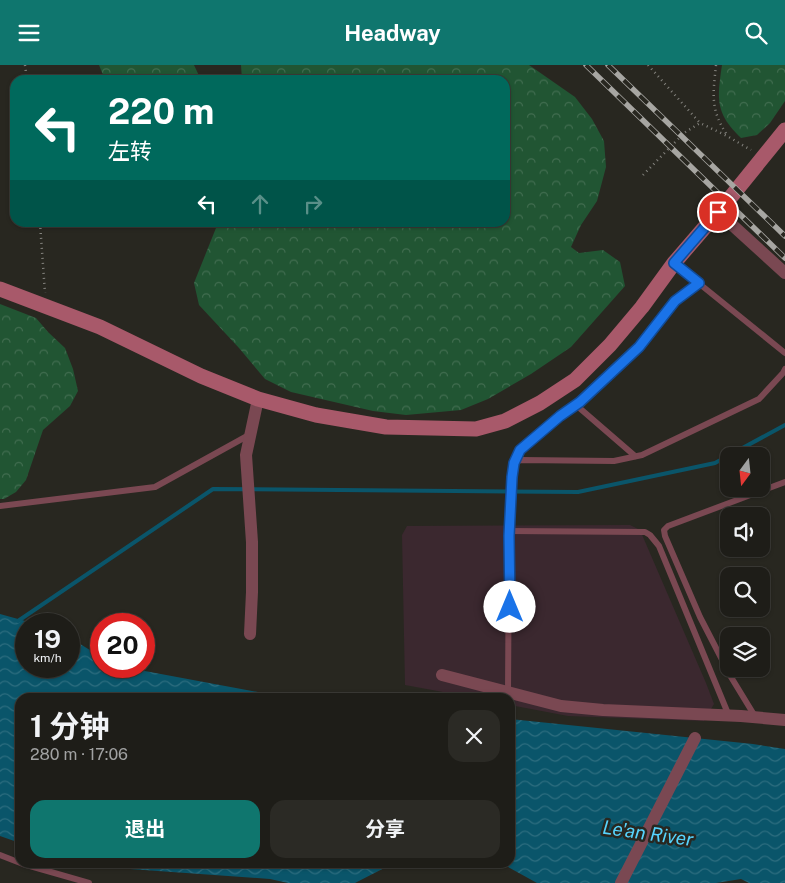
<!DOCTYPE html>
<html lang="zh">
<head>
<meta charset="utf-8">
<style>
	:root { --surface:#1e1d18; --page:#2b2a25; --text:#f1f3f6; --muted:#a1a2a2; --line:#3c3b37; --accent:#0f766e }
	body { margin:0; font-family:"Public Sans","Noto Sans SC",sans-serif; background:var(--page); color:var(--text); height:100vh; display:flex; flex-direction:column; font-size:19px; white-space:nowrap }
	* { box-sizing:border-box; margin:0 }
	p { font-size:16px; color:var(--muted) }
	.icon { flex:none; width:28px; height:28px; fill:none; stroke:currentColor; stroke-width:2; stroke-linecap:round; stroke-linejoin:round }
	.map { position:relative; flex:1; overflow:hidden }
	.side { position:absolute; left:15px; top:628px; width:500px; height:175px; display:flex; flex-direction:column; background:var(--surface); border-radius:15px; box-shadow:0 1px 4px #0004,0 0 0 1px var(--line) }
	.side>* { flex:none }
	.top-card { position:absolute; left:10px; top:10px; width:500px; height:152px; border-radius:15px; box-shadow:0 1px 4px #0004,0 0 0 1px var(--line); background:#00695c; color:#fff; overflow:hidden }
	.needle { width:32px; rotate:195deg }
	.buttons { position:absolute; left:720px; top:382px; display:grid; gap:10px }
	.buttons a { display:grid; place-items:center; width:50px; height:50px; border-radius:10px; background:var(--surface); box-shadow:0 1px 4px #0004,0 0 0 1px var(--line); font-size:25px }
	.speed { position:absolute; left:15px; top:548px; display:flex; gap:10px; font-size:25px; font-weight:700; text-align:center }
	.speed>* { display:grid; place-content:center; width:65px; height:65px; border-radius:50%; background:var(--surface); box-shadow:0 1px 4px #0004,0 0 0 1px var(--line); line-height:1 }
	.speed small { font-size:12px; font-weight:400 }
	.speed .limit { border:8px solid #d22; background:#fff; color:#111 }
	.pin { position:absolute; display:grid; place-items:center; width:42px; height:42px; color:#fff; margin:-21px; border:2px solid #fff; border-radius:50%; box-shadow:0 1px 5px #0007 }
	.me { position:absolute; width:55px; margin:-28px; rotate:0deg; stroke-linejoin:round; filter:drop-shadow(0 0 4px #0008) }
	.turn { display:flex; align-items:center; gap:18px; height:105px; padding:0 15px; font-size:22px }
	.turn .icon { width:65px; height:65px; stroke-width:2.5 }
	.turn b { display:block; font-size:35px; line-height:42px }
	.lanes { display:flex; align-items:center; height:48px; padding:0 15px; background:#0003; justify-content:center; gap:25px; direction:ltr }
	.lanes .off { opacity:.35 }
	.round { display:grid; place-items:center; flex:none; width:52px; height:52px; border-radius:15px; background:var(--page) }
	.overview { display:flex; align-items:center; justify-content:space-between; height:85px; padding:0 15px }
	h1 { font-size:30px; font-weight:700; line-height:38px }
	.primary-button { display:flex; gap:10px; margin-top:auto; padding:10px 15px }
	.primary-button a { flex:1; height:58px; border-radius:15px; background:var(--accent); color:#fff; font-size:20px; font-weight:700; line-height:58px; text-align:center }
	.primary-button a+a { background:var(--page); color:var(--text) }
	header { display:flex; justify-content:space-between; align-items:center; height:65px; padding:0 15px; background:var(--accent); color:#fff; font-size:22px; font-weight:700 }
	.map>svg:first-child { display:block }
</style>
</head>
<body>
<header><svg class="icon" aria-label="menu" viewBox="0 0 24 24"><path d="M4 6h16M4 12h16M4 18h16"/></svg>Headway<svg class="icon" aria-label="search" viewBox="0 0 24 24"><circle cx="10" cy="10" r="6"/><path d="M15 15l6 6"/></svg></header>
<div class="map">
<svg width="785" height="818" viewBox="0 0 785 818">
	<defs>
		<pattern id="forest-crowns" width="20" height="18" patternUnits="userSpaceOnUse" patternTransform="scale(1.25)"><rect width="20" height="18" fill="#215533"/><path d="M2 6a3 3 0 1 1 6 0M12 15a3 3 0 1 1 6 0" fill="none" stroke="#416d50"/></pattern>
		<pattern id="water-waves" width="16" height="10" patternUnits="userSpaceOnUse" patternTransform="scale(1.25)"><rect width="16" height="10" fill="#0a556a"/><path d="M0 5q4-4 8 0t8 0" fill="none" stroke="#2d6d7f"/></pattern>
	</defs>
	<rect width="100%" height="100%" fill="#282720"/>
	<path fill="#3b282f" d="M 630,460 L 640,465 L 706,618 L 714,639 L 704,656 L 568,651 L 510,640 L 510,632 L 470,632 L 405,620 L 402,470 L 407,461 Z"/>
	<g fill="url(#forest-crowns)">
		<path d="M 99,0 L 194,0 L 201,15 L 105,15 Z"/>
		<path d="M 241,0 L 529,0 L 575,32 L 592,54 L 604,76 L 606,102 L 597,136 L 581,160 L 571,182 L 579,188 L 603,185 L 620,197 L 625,221 L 571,282 L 531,309 L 488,334 L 461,345 L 406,350 L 373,346 L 291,327 L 265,314 L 239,283 L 199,240 L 194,218 L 218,158 L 505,158 L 505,15 L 242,15 Z"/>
		<path d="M 722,0 L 785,0 L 785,36 L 770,58 L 757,70 L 741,73 C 715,48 717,34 722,0 Z"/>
		<path d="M 0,239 L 36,253 L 48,267 L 65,283 L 73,304 L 78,326 L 70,341 L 43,365 L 26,415 L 16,427 L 4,434 L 0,434 Z"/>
	</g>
	<g fill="url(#water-waves)">
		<path d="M 0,549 L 36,559 L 26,559 L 26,601 L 69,601 L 69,572 L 101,592 L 101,601 L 118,601 L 263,628 L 303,632 L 20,632 L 20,778 L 0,771 Z"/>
		<path d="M 510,654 L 753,679 L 785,684 L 785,818 L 749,818 L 741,814 L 716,818 L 537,818 L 501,798 L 510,798 Z"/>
		<path d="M 77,798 L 394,798 L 355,818 L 288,818 L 270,814 L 88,801 Z"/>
	</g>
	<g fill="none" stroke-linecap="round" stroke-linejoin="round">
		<path stroke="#0a556a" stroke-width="4" d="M 18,556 L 213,424 L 578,427 L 715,398 L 785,360"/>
		<g stroke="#85847f" stroke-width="2.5" stroke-dasharray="1 4" stroke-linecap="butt">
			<path d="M 25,0 L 27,15"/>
			<path d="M 648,0 L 700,58"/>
			<path d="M 716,0 C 713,30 710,44 727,70"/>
			<path d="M 643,110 L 684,68 L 700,58 L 727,71 L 751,85"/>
			<path d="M 40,158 L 45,228"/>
		</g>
		<g stroke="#7a4852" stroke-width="6">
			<path d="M 675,199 L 785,288"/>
			<path d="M 576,340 L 635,391"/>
			<path d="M 513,398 L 520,385 L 560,351 L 580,337 L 639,282 L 675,236 L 699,218"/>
			<path d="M 0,441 L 155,422 L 249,370"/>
			<path d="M 509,466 L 645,467 L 650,470 L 659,481 L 729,651"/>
			<path d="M 508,626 L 509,471 L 513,398 L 521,395 L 614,396 L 642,390 L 759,334 L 783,308 L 785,304"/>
			<path d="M 756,653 L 731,612 L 700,552 L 665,471 L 664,465 L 668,461 L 785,417"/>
			<path d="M 0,790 L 23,799 L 89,818"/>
		</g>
		<g stroke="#7a4852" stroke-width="12">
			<path d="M 718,147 L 785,208"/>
			<path d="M 250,569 L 252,527 L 252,477 L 246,390 L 258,334"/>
			<path d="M 442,610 L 561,641 L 603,645 L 741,651 L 785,655"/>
			<path d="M 621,818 L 695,673"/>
		</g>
		<path stroke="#a8596a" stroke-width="15" d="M 0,224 L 100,262 L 201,311 L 258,334 L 316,350 L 386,362 L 476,364 L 505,356 L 540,338 L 575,315 L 610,280 L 642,242 L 674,198 L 730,133 L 785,65"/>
		<g stroke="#a7a6a2" stroke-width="5.5">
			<g id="rail">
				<path d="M 586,0 L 785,193"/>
				<path d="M 608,0 L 785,171"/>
			</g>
		</g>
		<use href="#rail" stroke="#282720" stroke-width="4" stroke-dasharray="11" stroke-linecap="butt"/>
	</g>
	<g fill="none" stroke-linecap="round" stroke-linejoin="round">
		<g stroke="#114b97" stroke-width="12">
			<path id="route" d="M 510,542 L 509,471 L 512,412 L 514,398 L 520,385 L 560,351 L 580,337 L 639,282 L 675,236 L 699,218 L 674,198 L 718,147"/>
		</g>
		<use href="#route" stroke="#1a73e8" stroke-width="9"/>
	</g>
	<g text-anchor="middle" stroke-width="5" stroke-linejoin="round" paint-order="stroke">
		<g font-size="19" font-style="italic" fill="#56d3fc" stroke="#282720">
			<text transform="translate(648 768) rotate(8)" y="7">Le'an River</text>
		</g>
	</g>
</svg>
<div class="buttons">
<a><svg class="needle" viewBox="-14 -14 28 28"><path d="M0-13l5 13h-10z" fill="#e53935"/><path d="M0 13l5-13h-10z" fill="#a1a2a2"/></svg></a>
<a><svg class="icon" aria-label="sound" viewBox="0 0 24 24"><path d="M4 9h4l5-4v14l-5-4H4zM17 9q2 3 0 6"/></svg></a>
<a><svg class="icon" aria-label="search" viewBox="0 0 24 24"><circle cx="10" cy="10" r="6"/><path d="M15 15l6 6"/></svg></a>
<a><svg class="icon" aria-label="layers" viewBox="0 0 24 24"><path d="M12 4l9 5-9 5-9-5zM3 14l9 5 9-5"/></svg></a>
</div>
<div class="speed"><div>19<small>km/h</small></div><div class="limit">20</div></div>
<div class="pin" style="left:718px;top:147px;background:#d93025"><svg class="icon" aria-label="arrive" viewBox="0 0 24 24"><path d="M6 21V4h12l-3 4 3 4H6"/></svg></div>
<svg class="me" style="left:510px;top:542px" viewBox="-20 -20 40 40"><circle r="19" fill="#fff"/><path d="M0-13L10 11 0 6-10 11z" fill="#1a73e8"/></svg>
<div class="top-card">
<div class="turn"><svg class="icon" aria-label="left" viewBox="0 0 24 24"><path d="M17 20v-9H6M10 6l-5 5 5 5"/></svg><div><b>220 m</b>左转</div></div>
<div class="lanes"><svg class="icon" aria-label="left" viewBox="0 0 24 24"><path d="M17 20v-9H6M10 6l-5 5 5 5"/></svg><svg class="icon off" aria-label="ahead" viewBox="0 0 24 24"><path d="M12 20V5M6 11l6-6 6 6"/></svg><svg class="icon off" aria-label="right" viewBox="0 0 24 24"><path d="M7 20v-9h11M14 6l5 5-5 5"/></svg></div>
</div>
<section class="side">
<div class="overview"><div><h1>1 分钟</h1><p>280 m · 17:06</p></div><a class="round"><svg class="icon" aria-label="close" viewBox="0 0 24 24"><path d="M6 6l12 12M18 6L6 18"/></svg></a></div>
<div class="primary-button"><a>退出</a><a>分享</a></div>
</section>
</div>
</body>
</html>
